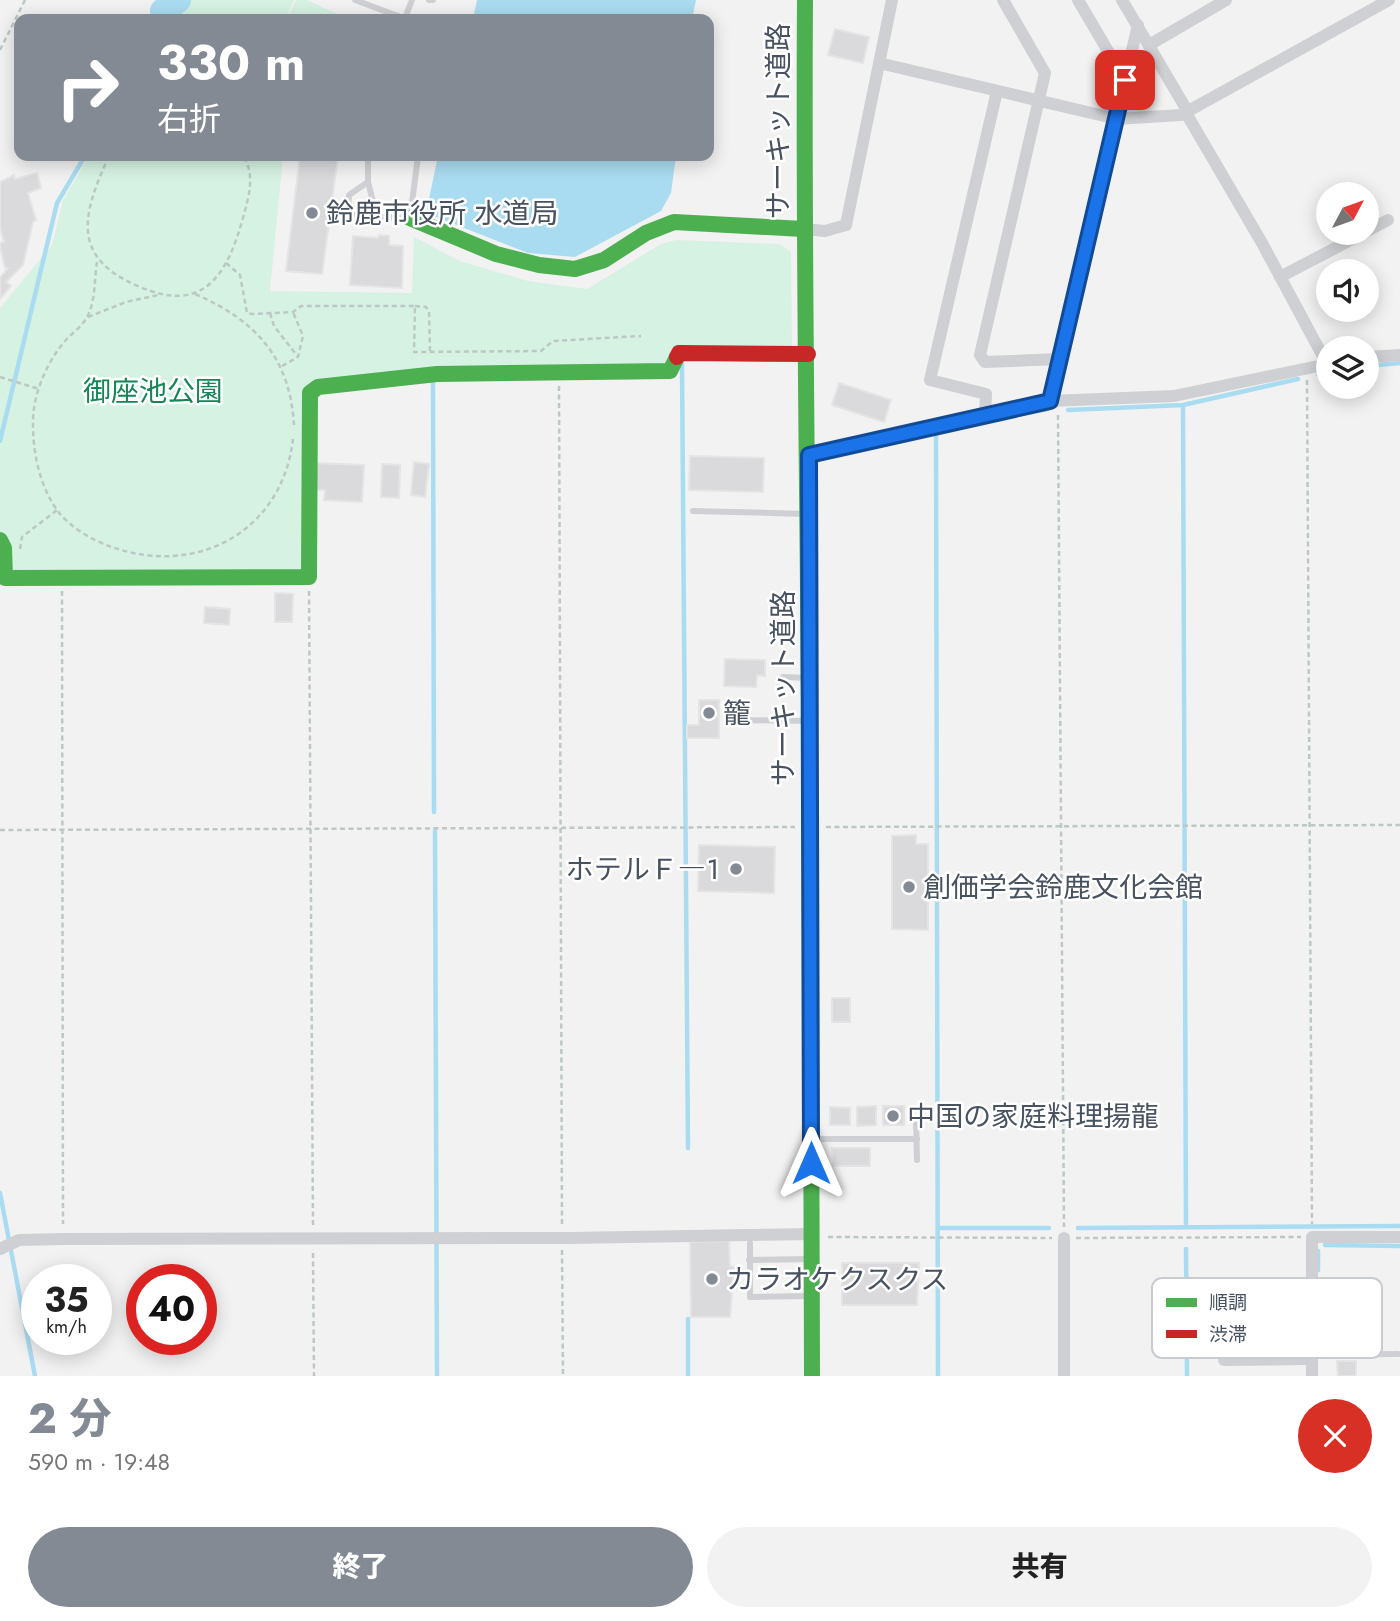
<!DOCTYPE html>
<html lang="ja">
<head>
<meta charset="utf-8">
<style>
	:root { --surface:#fff; --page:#f2f2f2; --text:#222; --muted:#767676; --accent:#848a93 }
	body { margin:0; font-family:Jost,"Noto Sans JP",sans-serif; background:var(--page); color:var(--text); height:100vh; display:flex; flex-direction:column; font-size:26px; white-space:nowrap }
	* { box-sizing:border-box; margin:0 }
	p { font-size:23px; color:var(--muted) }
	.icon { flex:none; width:38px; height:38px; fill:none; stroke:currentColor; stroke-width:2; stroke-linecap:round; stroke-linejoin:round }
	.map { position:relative; height:1376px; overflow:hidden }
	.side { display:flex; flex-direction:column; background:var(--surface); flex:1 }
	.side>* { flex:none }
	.guide { position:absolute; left:14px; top:14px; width:700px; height:147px; border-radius:14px; box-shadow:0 4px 18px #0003; background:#848a93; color:#fff; overflow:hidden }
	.needle { width:46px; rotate:49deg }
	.fabs { position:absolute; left:1316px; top:182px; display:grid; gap:14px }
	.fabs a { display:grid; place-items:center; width:63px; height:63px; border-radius:50%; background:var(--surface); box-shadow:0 4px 18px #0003; font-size:35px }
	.speed { position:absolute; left:21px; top:1264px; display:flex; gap:14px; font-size:35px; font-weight:700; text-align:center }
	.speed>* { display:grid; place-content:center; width:91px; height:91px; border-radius:50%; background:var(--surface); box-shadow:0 4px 18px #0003; line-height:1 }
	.speed small { font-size:18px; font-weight:400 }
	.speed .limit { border:10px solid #d22; background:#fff; color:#111 }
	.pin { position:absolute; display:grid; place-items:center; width:60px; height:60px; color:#fff; margin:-30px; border-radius:14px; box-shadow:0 4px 10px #0006 }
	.me { position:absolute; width:77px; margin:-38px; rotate:0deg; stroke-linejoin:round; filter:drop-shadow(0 0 5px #0008) }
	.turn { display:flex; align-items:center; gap:24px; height:147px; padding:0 28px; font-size:32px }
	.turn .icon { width:91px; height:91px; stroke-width:2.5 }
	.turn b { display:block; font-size:49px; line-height:60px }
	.round { display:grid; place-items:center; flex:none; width:74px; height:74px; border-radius:37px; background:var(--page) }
	.headline { display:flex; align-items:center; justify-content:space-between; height:119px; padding:0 28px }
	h1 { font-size:42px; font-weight:800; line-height:52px; color:var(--accent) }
	.cta { display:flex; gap:14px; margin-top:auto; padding:14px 28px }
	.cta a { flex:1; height:80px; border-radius:42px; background:var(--accent); color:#fff; font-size:28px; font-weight:800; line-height:80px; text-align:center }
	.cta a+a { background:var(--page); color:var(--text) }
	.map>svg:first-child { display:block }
</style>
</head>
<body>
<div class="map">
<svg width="1400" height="1376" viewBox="0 0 1400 1376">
	<rect width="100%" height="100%" fill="#f3f2f2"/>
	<g fill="#d6f2e3">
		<path d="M 184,0 L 294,0 L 285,19 L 165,19 L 167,11 L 175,11 Z"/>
		<path d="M 296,0 L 307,0 L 348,19 L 287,19 Z"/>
		<path d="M 89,156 L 283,156 L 270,291 L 412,293 L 414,237 L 460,261 L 528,281 L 587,289 L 661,244 L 676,240 L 780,244 L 791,252 L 792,349 L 677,348 L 663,366 L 316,381 L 306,566 L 297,573 L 12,574 L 0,532 L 0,308 L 52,245 L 63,200 Z"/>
	</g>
	<g fill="#aadcf1">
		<path d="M 477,0 L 696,0 L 692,19 L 473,19 Z"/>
		<path d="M 438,156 L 676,156 L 671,193 L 661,211 L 575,257 L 528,253 L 426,213 Z"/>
	</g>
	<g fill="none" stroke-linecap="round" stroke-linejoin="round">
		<g stroke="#aadcf1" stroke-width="4.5">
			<path d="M 161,19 L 165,0"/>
			<path d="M 682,364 L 688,1148"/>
			<path d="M 1367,366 L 1400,363"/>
			<path d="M 1318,374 L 1328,372"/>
			<path d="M 433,380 L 434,812"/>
			<path d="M 1183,405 L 1186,1227"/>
			<path d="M 1068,410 L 1183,405 L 1298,379"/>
			<path d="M 992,420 L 1047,409"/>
			<path d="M 0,441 L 57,203 L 85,156"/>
			<path d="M 435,831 L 437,1376"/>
			<path d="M 0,1193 L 35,1376"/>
			<path d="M 938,1228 L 1049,1228"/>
			<path d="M 1078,1228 L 1400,1226"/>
			<path d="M 1325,1245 L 1400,1246"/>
			<path d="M 1186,1249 L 1187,1376"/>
			<path d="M 1318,1270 L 1318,1251"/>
			<path d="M 688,1319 L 688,1376"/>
			<path d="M 938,1376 L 936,432 L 939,431"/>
		</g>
		<path stroke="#aadcf1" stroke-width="26" d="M 163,11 L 178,0"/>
	</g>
	<g fill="#dadadc" stroke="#e4e4e5" stroke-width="2">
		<path d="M 835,29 L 869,37 L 863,63 L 828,55 Z"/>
		<path d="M 300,156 L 338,156 L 322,274 L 286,271 Z"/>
		<path d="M 37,173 L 41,188 L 28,193 L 36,220 L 33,222 L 23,265 L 6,282 L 11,286 L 0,299 L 0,278 L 8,268 L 5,268 L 0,247 L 0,243 L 4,242 L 0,228 L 0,182 L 14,175 L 15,179 Z"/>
		<path d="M 379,235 L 389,236 L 389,245 L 403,246 L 402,288 L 350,285 L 353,236 L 378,238 Z"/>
		<path d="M 839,383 L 891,400 L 884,422 L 832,405 Z"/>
		<path d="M 690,456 L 764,458 L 763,492 L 689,490 Z"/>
		<path d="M 414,462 L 429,464 L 425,497 L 411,495 Z"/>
		<path d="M 314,463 L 364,465 L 362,502 L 324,500 L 325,490 L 313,490 Z"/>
		<path d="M 382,464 L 400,465 L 399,498 L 381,497 Z"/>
		<path d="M 275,593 L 293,594 L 292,622 L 275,622 Z"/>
		<path d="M 205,607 L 230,609 L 229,625 L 204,623 Z"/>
		<path d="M 725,659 L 765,660 L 765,676 L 757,675 L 756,687 L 724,686 Z"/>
		<path d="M 699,700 L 719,700 L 719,738 L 687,738 L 687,725 L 699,725 Z"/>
		<path d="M 916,835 L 916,844 L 928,844 L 928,930 L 892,929 L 892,836 Z"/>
		<path d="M 699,845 L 775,847 L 774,893 L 698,891 Z"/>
		<rect x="832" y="998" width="18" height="24"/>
		<path d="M 876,1106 L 876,1125 L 857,1126 L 857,1107 Z"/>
		<rect x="883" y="1106" width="21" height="19"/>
		<path d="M 830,1107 L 850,1108 L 850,1125 L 830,1125 Z"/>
		<path d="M 832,1148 L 870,1148 L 870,1166 L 833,1166 Z"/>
		<path d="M 729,1241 L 730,1266 L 734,1267 L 730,1317 L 691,1317 L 690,1242 Z"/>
		<path d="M 842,1263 L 919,1263 L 917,1305 L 842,1305 Z"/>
		<path d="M 1337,1361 L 1356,1361 L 1356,1376 L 1338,1376 Z"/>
	</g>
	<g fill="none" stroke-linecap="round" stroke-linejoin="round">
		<g stroke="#bbc8c4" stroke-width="2.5" stroke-dasharray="5 3.5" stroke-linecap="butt">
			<path d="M 0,50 L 25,0"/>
			<path d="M 109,156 C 82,215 70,258 140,287 C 204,314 227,275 243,218 C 249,196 255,177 244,156"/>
			<path d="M 97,262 C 94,279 96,303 86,319 C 81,327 71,334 64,342 C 46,364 32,396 33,425 C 33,454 40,486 57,510 C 68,526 92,540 109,546 C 195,578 282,533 293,439"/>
			<path d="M 226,263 L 240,275 L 247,313 L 252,314 L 293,312 L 301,306 L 415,306 L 414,352 L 541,351 L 553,341 L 641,336"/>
			<path d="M 195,294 C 255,320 290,357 294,425"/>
			<path d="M 415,306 L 426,307 L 429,311 L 430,351"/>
			<path d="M 270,313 L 274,326 L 298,357"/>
			<path d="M 88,317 L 126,302 L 158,295"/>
			<path d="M 282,366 L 298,357 L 303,336 L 293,312"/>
			<path d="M 0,377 L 39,389"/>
			<path d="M 1307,380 L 1312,1224"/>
			<path d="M 559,386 L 562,1226"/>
			<path d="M 1058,415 L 1064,1227"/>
			<path d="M 20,549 L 22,537 L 57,510"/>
			<path d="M 62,591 L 63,1224"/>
			<path d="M 309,591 L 313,1225"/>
			<path d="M 826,827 L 1400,825"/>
			<path d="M 0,830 L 795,827"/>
			<path d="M 828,1237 L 1052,1238"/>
			<path d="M 1076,1238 L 1301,1237"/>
			<path d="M 562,1250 L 563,1376"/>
			<path d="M 313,1253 L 314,1376"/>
		</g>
		<g stroke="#ced0d3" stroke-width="6">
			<path d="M 355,0 L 406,19"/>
			<path d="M 429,0 L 433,0"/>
			<path d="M 405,18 L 412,0"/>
			<path d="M 368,156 L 368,182 L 377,217 L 410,218 L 418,156"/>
			<path d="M 368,182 L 349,195 L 348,210 L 352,215 L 377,217"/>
			<path d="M 693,511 L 807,514"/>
			<path d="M 783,677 L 809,678"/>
			<path d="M 735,720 L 810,721"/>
			<path d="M 916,1118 L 917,1160"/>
			<path d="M 813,1139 L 917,1139"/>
			<path d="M 750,1243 L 750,1297 L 810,1296"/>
			<path d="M 749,1260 L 811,1259"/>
			<path d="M 1312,1355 L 1398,1354"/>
		</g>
		<g stroke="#ced0d3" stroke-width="12">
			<path d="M 1003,0 L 1045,73 L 980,355 L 985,362 L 1061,359"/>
			<path d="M 1122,0 L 1188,112"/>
			<path d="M 1149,45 L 1226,0"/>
			<path d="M 879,63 L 1117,119 L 1181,115 L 1389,0"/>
			<path d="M 1125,80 L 1138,25"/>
			<path d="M 1186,113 L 1262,243 L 1327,364"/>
			<path d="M 803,229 L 825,231 L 846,225 L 892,0"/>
			<path d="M 1367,231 L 1388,220"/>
			<path d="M 1280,277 L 1364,233"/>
			<path d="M 1367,357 L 1400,355"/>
			<path d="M 1050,401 L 1125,80 L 1078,0"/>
			<path d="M 985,414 L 986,394 L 930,380 L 997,91"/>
			<path d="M 809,455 L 1050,401 L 1174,396 L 1328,364"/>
			<path d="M 1064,1238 L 1064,1376"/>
			<path d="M 0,1249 L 19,1240 L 63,1239 L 569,1238 L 811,1234"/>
			<path d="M 1224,1360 L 1311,1359"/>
			<path d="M 1312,1376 L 1312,1237 L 1400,1237"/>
		</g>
		<g stroke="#4caf50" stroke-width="16">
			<path d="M 805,0 C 803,285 809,569 810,854"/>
			<path d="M 410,218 L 496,254 L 539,265 L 575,269 L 604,260 L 646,233 L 674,222 L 803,229"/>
			<path d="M 0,540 L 4,548 L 5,578 L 309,577 L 310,393 L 318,387 L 437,374 L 670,371 L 677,357"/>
			<path d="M 811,1036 L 812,1376"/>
		</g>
		<g stroke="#c62828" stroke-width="16">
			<path d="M 677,357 L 679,353 L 808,354"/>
			<path d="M 810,854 L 811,1036"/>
		</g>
	</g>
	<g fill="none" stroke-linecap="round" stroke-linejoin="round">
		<g stroke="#114b97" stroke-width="18">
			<path id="route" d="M 811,1163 L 809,455 L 1050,401 L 1125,80"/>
		</g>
		<use href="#route" stroke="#1a73e8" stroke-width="12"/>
	</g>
	<g fill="#848a93" stroke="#fff" stroke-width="2.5">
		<circle cx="312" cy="213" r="7"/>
		<circle cx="709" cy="713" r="7"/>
		<circle cx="736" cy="869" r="7"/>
		<circle cx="909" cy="887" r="7"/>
		<circle cx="893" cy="1116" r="7"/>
		<circle cx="712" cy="1279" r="7"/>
	</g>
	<g text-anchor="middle" stroke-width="5" stroke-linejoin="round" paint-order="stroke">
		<g font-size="28" fill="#485260" stroke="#fff">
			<text transform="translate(778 121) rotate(-90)" y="10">サーキット道路</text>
			<text transform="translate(783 688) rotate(-90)" y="10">サーキット道路</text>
		</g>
		<g font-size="28" fill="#485260" stroke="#fff" text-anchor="start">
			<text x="326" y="223">鈴鹿市役所 水道局</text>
			<text x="723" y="723">籠</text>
			<text x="722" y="879" text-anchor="end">ホテルＦ―１</text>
			<text x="923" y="897">創価学会鈴鹿文化会館</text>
			<text x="907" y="1126">中国の家庭料理揚龍</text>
			<text x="726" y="1289">カラオケクスクス</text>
		</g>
		<g font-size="28" fill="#148657" stroke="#fff">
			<text x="153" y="401">御座池公園</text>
		</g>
	</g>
	<rect x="1152" y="1278" width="230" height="80" rx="10" fill="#fff" stroke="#c8cbcf" stroke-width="2"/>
	<rect x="1166" y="1298" width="31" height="9" fill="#4caf50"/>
	<rect x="1166" y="1330" width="31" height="8" fill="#c62828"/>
	<g font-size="19" fill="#485260">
		<text x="1209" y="1309">順調</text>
		<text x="1209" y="1341">渋滞</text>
	</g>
</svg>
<div class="fabs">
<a><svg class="needle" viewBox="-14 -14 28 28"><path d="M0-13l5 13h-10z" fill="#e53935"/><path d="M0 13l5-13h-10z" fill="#767676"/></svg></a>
<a><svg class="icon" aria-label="sound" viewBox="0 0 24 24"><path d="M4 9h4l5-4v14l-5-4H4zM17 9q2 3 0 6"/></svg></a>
<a><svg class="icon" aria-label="layers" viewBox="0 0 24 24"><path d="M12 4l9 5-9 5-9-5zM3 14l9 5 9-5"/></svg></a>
</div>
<div class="speed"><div>35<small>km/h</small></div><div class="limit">40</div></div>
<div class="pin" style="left:1125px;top:80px;background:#d93025"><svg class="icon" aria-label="arrive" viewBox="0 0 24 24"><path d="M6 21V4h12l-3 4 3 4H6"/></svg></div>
<svg class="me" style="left:811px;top:1163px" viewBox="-20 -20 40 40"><path d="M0-17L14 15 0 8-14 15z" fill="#1a73e8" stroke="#fff" stroke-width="4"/></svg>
<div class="guide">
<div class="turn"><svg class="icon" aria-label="right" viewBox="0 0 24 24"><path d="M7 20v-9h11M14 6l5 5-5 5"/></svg><div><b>330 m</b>右折</div></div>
</div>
</div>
<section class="side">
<div class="headline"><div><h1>2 分</h1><p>590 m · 19:48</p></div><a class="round" style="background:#d93025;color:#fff"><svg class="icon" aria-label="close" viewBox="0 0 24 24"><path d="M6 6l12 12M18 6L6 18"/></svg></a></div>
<div class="cta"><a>終了</a><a>共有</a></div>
</section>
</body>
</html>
